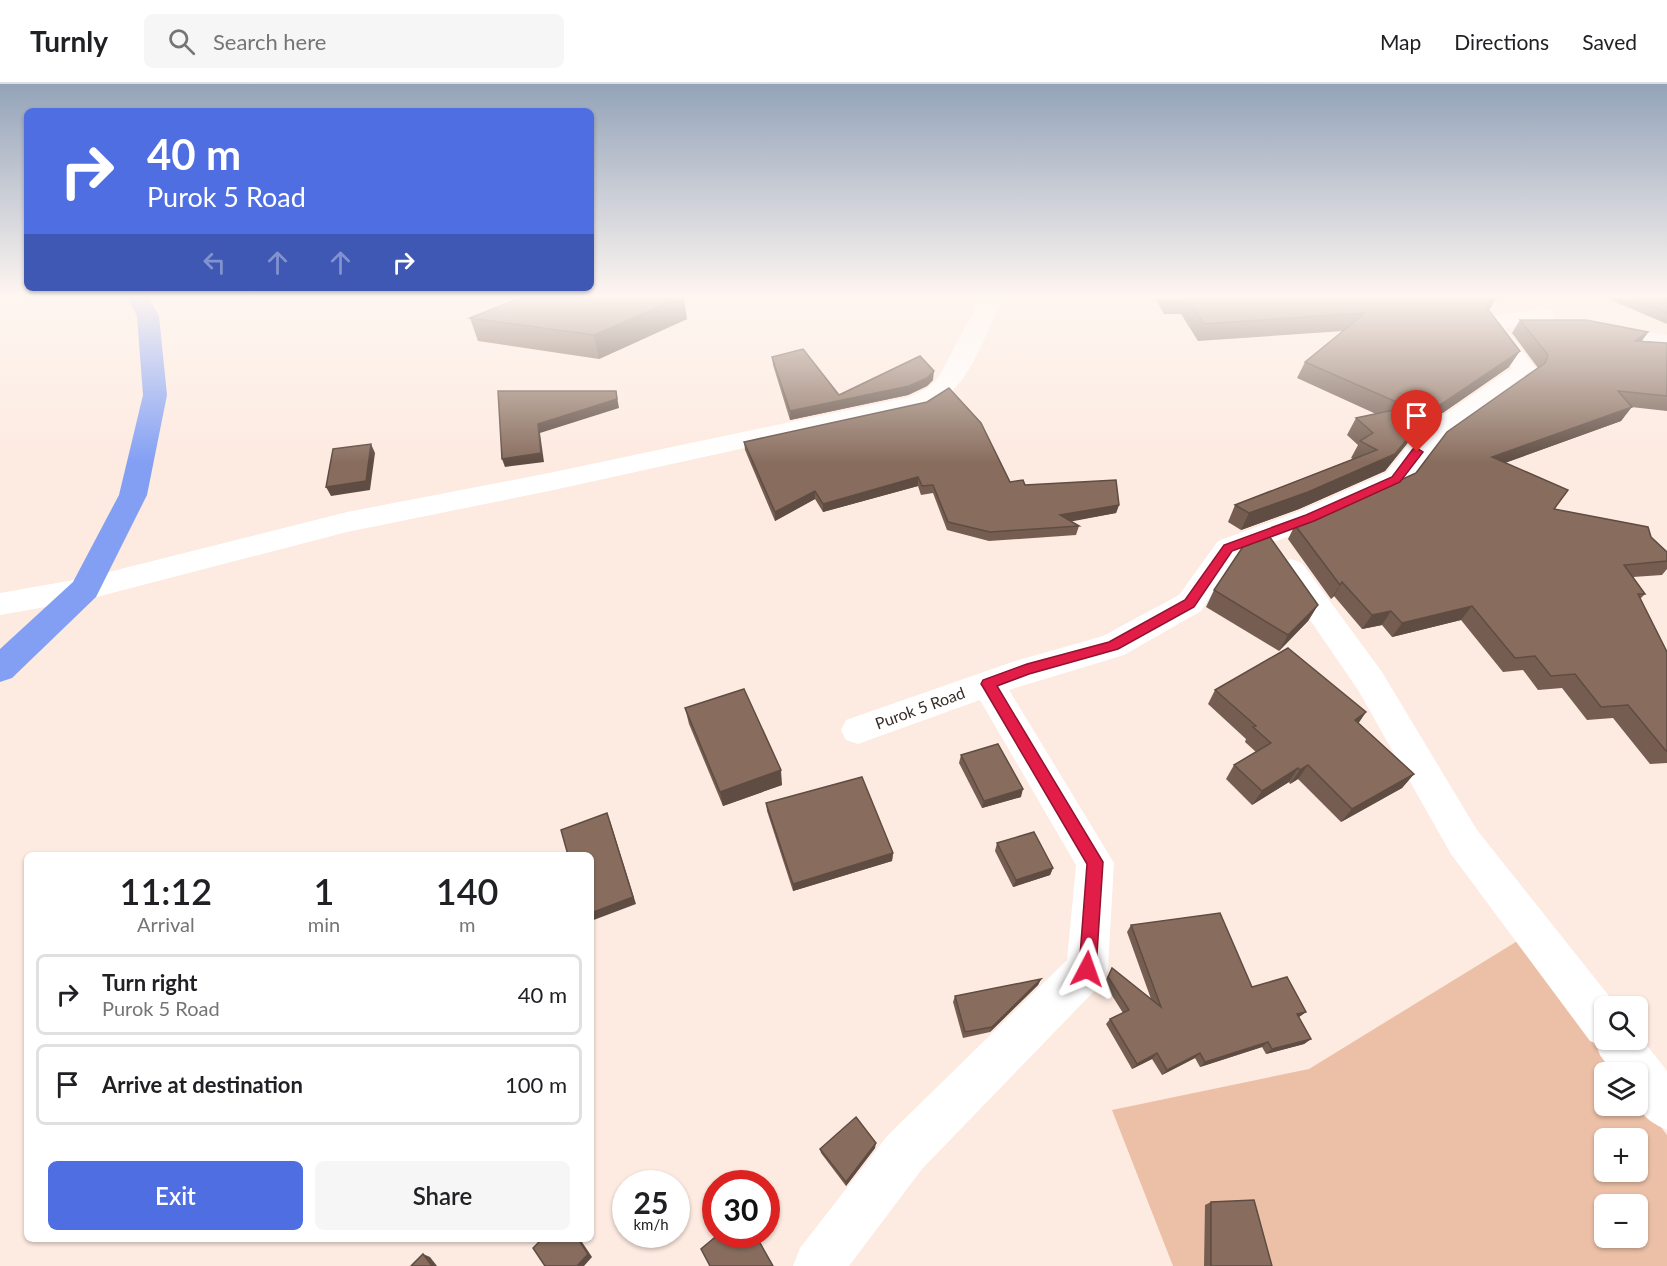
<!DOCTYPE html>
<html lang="en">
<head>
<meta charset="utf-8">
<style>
	:root { --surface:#fff; --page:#f6f6f6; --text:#202124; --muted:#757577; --line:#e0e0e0; --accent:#4f6ee2 }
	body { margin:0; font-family:Lato,sans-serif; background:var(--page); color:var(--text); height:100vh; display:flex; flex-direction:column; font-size:22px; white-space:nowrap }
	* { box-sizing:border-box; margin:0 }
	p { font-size:20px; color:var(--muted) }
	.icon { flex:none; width:33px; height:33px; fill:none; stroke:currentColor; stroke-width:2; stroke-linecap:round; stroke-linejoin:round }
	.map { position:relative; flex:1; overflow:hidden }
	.side { position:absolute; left:24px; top:768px; width:570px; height:390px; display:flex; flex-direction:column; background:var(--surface); border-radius:9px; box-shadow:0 2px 4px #0004 }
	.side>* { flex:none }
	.top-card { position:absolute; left:24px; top:24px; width:570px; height:183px; border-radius:9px; box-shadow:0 2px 4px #0004; background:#4f6ee2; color:#fff; overflow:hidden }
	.buttons { position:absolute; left:1594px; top:912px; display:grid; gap:12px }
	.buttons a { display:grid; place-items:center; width:54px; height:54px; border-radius:9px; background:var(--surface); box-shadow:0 2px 4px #0004; font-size:30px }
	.speed { position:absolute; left:612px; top:1086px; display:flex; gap:12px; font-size:30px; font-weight:700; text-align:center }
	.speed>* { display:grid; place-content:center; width:78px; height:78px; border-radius:50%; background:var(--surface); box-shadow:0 2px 4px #0004; line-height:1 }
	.speed small { font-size:15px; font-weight:400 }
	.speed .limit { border:9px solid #d22; background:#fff; color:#111 }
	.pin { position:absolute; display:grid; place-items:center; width:51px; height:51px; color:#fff; margin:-62px -26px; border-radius:50% 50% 50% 0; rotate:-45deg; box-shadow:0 0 6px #0007 }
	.pin .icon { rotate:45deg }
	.me { position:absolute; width:66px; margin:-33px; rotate:4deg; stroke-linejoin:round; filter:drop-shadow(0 0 4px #0008) }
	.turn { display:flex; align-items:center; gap:21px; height:126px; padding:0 24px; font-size:27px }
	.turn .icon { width:78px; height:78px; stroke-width:2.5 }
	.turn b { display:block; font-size:42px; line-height:51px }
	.lanes { display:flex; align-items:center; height:57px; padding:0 24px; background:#0003; justify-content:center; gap:30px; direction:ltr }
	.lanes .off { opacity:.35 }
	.eta { display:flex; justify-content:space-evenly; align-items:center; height:102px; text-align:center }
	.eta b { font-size:36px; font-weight:600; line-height:42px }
	.action { display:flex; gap:12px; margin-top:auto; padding:12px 24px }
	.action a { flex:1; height:69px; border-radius:9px; background:var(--accent); color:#fff; font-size:24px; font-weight:600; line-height:69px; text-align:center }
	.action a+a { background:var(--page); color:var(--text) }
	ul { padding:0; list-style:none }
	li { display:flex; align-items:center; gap:18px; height:81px; margin:0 12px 9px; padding:0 12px; border:3px solid var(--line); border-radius:9px }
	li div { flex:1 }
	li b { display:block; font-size:22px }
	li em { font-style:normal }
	header { display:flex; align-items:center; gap:36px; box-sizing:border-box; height:84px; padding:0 30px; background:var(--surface); border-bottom:2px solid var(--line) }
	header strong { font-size:28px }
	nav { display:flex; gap:33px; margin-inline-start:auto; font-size:21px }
	.search { width:420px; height:54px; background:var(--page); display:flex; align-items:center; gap:15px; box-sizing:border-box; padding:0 21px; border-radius:9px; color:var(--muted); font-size:22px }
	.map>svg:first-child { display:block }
</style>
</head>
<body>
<header>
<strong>Turnly</strong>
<div class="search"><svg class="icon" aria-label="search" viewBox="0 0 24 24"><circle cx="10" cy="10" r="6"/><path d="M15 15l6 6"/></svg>Search here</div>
<nav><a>Map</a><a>Directions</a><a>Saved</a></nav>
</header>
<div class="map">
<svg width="1667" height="1182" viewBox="0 0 1667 1182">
	<rect width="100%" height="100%" fill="#fdeae0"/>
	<path fill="#ecc0a7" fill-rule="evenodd" d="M 1519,856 L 1620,988 L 1605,988 L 1605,1022 L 1638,1022 L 1638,1013 L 1667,1051 L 1667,1182 L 1173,1182 L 1112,1026 L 1309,985 ZM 1605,1054 L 1638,1054 L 1638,1088 L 1605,1088 ZM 1605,1120 L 1638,1120 L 1638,1154 L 1605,1154 Z"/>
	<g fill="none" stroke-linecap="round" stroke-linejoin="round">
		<g fill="#fff" fill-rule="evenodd">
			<path d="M 981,214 L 1003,214 C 984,251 969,309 926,324 L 549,407 L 347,448 L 85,516 L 0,531 L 0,509 L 85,494 L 347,428 L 549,389 L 909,313 L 928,304 L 938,294 Z"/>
			<path d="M 1543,224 L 1551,226 L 1554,231 L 1551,236 L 1505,244 L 1537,286 L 1534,291 L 1437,360 L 1406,401 L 1320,441 L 1238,471 L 1201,527 L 1124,571 L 1009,606 L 1114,779 L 1108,885 L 1102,899 L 922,1085 L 849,1182 L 793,1182 L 800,1164 L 888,1051 L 1067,876 L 1076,781 L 980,616 L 858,660 L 846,656 L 841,646 L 846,636 L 1015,577 L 1103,552 L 1179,511 L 1218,457 L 1300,427 L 1386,389 L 1419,348 L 1512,284 L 1479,239 L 1482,234 Z"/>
			<path d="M 1601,240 L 1667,251 L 1667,265 L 1593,252 L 1590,247 L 1593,242 Z"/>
			<path d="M 1291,475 L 1302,479 L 1382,588 L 1477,746 L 1617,922 L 1605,922 L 1605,956 L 1638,956 L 1638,950 L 1667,987 L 1667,1046 C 1634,1032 1638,1020 1638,988 L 1612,988 L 1600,971 L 1595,959 L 1590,957 L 1451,770 L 1358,606 L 1276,486 L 1280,479 Z"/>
		</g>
		<path fill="#829ff4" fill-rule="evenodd" d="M 127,214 L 149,214 L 159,232 L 167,311 L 147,411 L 96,513 L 12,594 L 0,598 L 0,565 L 73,498 L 119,411 L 143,311 L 137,232 Z"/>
	</g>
	<g fill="#755e51">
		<path d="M 1155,214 L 1495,214 L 1489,226 L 1509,283 L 1418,346 L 1385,387 L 1299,425 L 1241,446 L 1228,438 L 1235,421 L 1353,375 L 1351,374 L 1358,361 L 1347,351 L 1356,334 L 1376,330 L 1297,294 L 1305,278 L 1343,247 L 1198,257 L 1181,230 L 1164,230 Z"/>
		<path d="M 1606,214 L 1667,214 L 1667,240 Z"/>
		<path d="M 470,234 L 687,235 L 599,275 L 478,257 Z"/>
		<path d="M 1520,236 L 1648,248 L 1642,257 L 1667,259 L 1667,327 L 1631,323 L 1621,337 L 1505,379 L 1554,425 L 1651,453 L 1667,477 L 1667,485 L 1662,491 L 1633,493 L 1645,510 L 1640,515 L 1667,568 L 1667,679 L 1650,680 L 1613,634 L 1587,636 L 1562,604 L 1538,606 L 1523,586 L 1503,588 L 1461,536 L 1392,553 L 1382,541 L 1362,545 L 1334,512 L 1331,515 L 1288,455 L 1295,441 L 1329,429 L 1416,389 L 1538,284 L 1512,249 Z"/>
		<path d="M 772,273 L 839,311 L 933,296 L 927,302 L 908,311 L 790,336 L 773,281 Z"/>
		<path d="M 744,358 L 1010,398 L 1119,421 L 1116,429 L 1071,437 L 1079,442 L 1076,451 L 989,457 L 947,446 L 933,409 L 921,411 L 918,402 L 823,428 L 815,415 L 775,437 L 745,366 Z"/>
		<path d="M 1214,506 L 1318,521 L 1308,537 L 1279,567 L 1206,523 Z"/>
		<path d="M 1215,606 L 1366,628 L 1358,639 L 1414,690 L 1402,704 L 1341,738 L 1298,695 L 1290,700 L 1289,698 L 1252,721 L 1226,695 L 1234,681 L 1256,668 L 1245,658 L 1246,655 L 1208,620 Z"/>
		<path d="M 685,624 L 782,701 L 723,722 L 689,640 Z"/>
		<path d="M 961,671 L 1021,713 L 982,724 L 959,679 Z"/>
		<path d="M 766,719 L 893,769 L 892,777 L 793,807 L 767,727 Z"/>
		<path d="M 997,759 L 1053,784 L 1050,791 L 1013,803 L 995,767 Z"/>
		<path d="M 1131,841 L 1252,903 L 1306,928 L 1299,933 L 1311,955 L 1304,960 L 1266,970 L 1262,963 L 1200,983 L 1195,974 L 1162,991 L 1152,975 L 1132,985 L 1106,940 L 1110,935 L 1123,929 L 1104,899 L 1112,884 L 1151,915 L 1127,848 Z"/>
		<path d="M 1041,895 L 1038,901 L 990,948 L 963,954 L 953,918 L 955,912 Z"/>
		<path d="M 875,1064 L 846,1102 L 821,1069 L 820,1065 Z"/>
		<path d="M 1211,1118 L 1272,1182 L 1204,1182 L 1205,1121 Z"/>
	</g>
	<g fill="#5f4c42">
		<path d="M 679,214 L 684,214 L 687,235 L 599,275 L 594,251 Z"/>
		<path d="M 1496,215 L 1486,231 L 1480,233 L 1490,216 Z"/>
		<path d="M 1648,248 L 1638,262 L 1635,257 Z"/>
		<path d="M 1520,267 L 1509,283 L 1418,346 L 1385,387 L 1299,425 L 1241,446 L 1249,429 L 1395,370 L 1428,329 Z"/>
		<path d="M 934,287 L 933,296 L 927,302 L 908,311 L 790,336 L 790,327 Z"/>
		<path d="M 616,307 L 619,324 L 540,349 L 544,378 L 505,383 L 502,375 L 538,340 Z"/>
		<path d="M 1632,323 L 1621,337 L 1482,387 L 1492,373 Z"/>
		<path d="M 371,360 L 375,369 L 370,406 L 331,412 L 326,403 Z"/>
		<path d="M 918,393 L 918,402 L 823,428 L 823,420 Z"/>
		<path d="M 815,407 L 815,415 L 775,437 L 775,428 Z"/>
		<path d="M 1119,421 L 1116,429 L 1058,440 L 1060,431 Z"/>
		<path d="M 1342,498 L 1334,512 L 1331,515 L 1340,501 Z"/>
		<path d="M 1318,521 L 1308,537 L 1279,567 L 1288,551 Z"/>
		<path d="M 1472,522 L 1461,536 L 1392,553 L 1402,539 Z"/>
		<path d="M 1391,527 L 1382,541 L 1362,545 L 1372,531 Z"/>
		<path d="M 1366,628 L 1356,643 L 1355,636 Z"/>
		<path d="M 1308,681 L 1298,695 L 1290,700 L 1300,686 Z"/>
		<path d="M 1298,684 L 1289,698 L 1252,721 L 1262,707 Z"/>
		<path d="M 781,686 L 782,701 L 723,722 L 720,708 Z"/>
		<path d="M 1414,690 L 1402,704 L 1341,738 L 1352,725 Z"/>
		<path d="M 1023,705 L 1021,713 L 982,724 L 984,717 Z"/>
		<path d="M 610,737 L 636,820 L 591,837 L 591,829 Z"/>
		<path d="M 893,769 L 892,777 L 793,807 L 793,800 Z"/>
		<path d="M 1053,784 L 1050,791 L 1013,803 L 1016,796 Z"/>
		<path d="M 1041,895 L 1038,901 L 990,948 L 992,943 Z"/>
		<path d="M 1306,928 L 1299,933 L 1297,930 Z"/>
		<path d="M 1311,955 L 1304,960 L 1266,970 L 1272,965 Z"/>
		<path d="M 1268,958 L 1262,963 L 1200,983 L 1205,978 Z"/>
		<path d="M 1157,969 L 1152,975 L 1132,985 L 1137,980 Z"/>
		<path d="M 1200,969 L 1195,974 L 1162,991 L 1167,986 Z"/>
		<path d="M 876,1059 L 875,1064 L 846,1102 L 846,1098 Z"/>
		<path d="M 578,1155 L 580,1155 L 592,1173 L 584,1182 L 577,1182 Z"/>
		<path d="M 423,1170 L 430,1173 L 437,1182 L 432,1182 Z"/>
	</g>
	<g fill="#886d5e" stroke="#5f4c42" stroke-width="1.5">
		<path d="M 520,214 L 679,214 L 594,251 L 470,234 Z"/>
		<path d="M 1187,214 L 1495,214 L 1496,215 L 1490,216 L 1487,224 L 1520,267 L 1428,329 L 1395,370 L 1308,408 L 1249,429 L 1235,421 L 1377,366 L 1360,357 L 1373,349 L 1356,334 L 1408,323 L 1305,278 L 1365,229 L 1204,240 Z"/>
		<path d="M 1631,214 L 1667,214 L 1667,229 Z"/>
		<path d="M 1520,236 L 1586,236 L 1648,248 L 1635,257 L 1667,259 L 1667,312 L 1618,307 L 1632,323 L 1492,373 L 1568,406 L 1554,425 L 1648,443 L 1651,453 L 1667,468 L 1667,477 L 1624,481 L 1645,510 L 1638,510 L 1667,568 L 1667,667 L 1666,667 L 1628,621 L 1601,623 L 1575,590 L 1551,592 L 1535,572 L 1515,574 L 1472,522 L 1402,539 L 1391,527 L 1372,531 L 1342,498 L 1340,501 L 1295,441 L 1329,429 L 1416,389 L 1447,348 L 1545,279 L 1548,271 Z"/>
		<path d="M 803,265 L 839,311 L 920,272 L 934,287 L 927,294 L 909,302 L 790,327 L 772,273 Z"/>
		<path d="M 949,304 L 981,339 L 1010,398 L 1023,396 L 1025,401 L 1116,396 L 1119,421 L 1060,431 L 1079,442 L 990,448 L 948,438 L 933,401 L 922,402 L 918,393 L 823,420 L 815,407 L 775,428 L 744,358 L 927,318 Z"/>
		<path d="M 498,307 L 616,307 L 617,315 L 538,340 L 541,369 L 502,375 Z"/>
		<path d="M 371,360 L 366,397 L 326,403 L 333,365 Z"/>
		<path d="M 1267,449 L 1318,521 L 1288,551 L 1214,506 L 1242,464 L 1254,454 Z"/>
		<path d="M 1288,564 L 1366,628 L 1355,636 L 1414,690 L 1352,725 L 1308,681 L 1300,686 L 1298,684 L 1262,707 L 1234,681 L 1271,659 L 1253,643 L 1256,642 L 1215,606 Z"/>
		<path d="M 744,605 L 781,686 L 720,708 L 685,624 Z"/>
		<path d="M 998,660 L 1023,705 L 984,717 L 961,671 Z"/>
		<path d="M 862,693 L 893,769 L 793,800 L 766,719 Z"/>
		<path d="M 607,729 L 633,813 L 591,829 L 591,771 L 568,771 L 561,746 Z"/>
		<path d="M 1034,748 L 1053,784 L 1016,796 L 997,759 Z"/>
		<path d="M 1220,829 L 1252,903 L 1287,893 L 1306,928 L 1297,930 L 1311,955 L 1272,965 L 1268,958 L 1205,978 L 1200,969 L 1167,986 L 1157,969 L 1137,980 L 1110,935 L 1129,926 L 1108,893 L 1112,884 L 1161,923 L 1131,841 Z"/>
		<path d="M 1041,895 L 992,943 L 965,948 L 955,912 Z"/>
		<path d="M 856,1033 L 876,1059 L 846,1098 L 820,1065 Z"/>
		<path d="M 1254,1116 L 1272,1182 L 1211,1182 L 1211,1118 Z"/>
		<path d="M 719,1150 L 755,1150 L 773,1182 L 710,1182 L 701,1165 Z"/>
		<path d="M 542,1155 L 578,1155 L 588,1170 L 577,1182 L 545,1182 L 533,1164 Z"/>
		<path d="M 423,1170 L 432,1182 L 411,1182 Z"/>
	</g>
	<linearGradient id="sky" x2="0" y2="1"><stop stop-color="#93a3b9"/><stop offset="0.56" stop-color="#fef6f1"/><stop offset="1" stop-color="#fef6f1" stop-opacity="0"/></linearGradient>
	<rect width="1667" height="379" fill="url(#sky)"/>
	<path fill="#e11d48" stroke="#92132f" stroke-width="1.5" d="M 1417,364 L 1423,368 L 1400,398 L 1314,437 L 1232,467 L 1194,523 L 1118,565 L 1029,590 L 997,602 L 1103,778 L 1096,885 L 1093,891 L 1087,893 L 1081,891 L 1079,885 L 1087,780 L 983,603 L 981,600 L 983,596 L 1027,580 L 1109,558 L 1185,516 L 1224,461 L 1306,431 L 1392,393 L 1413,365 Z"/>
	<g text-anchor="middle" stroke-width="6" stroke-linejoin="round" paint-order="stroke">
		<g font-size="16" fill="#382d26" stroke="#fff">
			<text transform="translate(920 624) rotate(-20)" y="6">Purok 5 Road</text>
		</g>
	</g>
</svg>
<div class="buttons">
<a><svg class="icon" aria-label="search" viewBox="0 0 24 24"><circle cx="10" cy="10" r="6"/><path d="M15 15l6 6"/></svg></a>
<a><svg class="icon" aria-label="layers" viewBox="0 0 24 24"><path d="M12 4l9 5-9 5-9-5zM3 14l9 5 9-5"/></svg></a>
<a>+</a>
<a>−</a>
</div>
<div class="speed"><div>25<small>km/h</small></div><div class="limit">30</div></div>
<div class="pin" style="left:1417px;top:368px;background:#d93025"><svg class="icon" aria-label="arrive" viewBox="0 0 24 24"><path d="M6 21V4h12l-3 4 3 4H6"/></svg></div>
<svg class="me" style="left:1087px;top:885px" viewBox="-20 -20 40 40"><path d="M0-17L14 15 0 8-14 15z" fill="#e11d48" stroke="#fff" stroke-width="4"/></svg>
<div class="top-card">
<div class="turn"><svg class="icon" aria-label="right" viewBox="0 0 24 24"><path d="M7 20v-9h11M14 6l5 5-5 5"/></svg><div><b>40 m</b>Purok 5 Road</div></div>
<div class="lanes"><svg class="icon off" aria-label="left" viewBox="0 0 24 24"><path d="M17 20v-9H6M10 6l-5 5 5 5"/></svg><svg class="icon off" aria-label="ahead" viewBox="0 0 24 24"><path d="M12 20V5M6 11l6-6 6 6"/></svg><svg class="icon off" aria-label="ahead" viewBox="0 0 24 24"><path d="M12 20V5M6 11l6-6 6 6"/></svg><svg class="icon" aria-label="right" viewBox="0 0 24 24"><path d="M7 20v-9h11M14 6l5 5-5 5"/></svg></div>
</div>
<section class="side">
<div class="eta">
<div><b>11:12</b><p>Arrival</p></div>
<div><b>1</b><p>min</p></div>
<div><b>140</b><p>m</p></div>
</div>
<ul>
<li><svg class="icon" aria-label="right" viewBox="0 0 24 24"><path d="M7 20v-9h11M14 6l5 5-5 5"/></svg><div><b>Turn right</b><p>Purok 5 Road</p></div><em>40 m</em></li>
<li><svg class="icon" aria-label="arrive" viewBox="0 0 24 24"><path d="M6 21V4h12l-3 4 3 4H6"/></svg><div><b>Arrive at destination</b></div><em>100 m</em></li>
</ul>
<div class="action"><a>Exit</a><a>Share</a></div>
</section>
</div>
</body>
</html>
